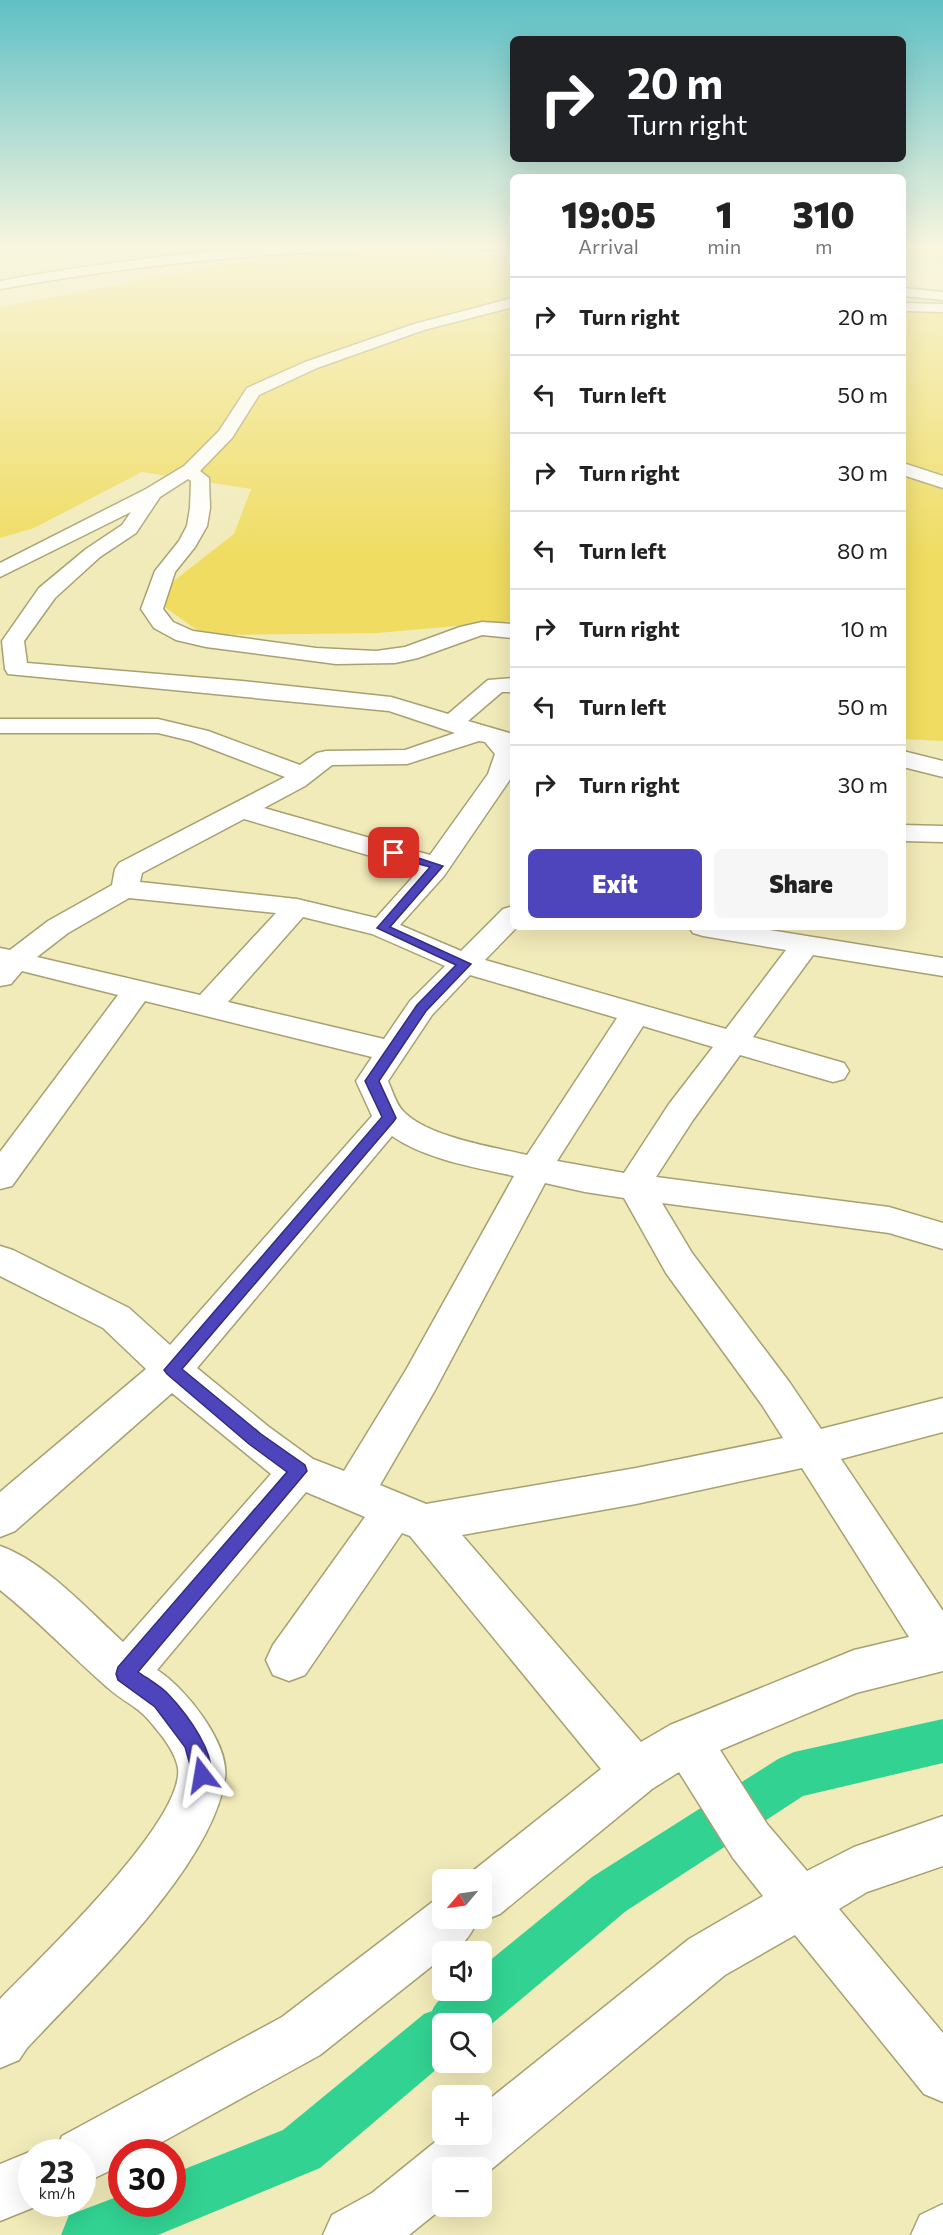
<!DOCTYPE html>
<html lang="en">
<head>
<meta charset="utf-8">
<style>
	:root { --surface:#fff; --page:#f6f6f6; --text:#222; --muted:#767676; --line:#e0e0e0; --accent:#4e44bb }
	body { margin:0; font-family:Commissioner,sans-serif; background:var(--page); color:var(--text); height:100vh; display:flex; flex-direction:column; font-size:22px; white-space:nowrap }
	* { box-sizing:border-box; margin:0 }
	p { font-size:20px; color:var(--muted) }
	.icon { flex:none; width:33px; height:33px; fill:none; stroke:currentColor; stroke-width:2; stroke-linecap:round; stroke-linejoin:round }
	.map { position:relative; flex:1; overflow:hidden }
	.sheet { position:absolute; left:510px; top:174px; width:396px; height:756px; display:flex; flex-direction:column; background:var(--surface); border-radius:9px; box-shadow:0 6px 24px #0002 }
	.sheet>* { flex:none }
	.banner { position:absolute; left:510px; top:36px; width:396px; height:126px; border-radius:9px; box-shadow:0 6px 24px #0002; background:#202124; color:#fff; overflow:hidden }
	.needle { width:39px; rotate:241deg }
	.tools { position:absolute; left:432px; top:1869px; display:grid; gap:12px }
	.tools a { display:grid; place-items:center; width:60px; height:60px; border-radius:9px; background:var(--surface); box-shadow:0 6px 24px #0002; font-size:30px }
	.speed { position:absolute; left:18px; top:2139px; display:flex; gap:12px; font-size:30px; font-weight:700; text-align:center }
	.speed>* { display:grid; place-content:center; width:78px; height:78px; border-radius:50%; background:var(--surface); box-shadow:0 6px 24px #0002; line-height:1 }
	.speed small { font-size:15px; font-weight:400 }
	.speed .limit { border:9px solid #d22; background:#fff; color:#111 }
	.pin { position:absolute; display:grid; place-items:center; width:51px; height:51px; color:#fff; margin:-26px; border-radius:12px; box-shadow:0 3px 9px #0006 }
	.me { position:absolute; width:66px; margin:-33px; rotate:346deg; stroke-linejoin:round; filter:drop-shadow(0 0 4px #0008) }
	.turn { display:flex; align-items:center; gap:21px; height:126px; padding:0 18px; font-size:27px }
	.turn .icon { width:78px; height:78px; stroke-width:2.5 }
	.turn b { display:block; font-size:42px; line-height:51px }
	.eta { display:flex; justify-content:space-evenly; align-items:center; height:102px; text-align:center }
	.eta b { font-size:36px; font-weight:800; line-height:42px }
	.cta { display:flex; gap:12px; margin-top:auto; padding:12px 18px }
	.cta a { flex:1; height:69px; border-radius:9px; background:var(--accent); color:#fff; font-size:24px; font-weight:800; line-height:69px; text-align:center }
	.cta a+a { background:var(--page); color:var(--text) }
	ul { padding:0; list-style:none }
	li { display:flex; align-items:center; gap:18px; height:78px; padding:0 18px; border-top:2px solid var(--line) }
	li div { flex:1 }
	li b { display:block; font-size:22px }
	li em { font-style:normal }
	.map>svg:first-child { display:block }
</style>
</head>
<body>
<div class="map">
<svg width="943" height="2235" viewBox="0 0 943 2235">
	<rect width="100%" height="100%" fill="#f1eab9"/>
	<g fill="#efdc60">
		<path d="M 903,246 L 943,246 L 943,262 L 903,258 Z"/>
		<path d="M 355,252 L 513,256 L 513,621 L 377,633 L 204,635 L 152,598 L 234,534 L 251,489 L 142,472 L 34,528 L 0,538 L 0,307 L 241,261 Z"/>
		<path d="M 903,303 L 943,311 L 943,741 L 903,739 Z"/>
	</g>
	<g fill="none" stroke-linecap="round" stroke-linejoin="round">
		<path fill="#32d392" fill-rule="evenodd" d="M 943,1719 L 943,1763 L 803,1796 L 626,1911 L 482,2032 L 482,2024 L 442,2024 L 442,2062 L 445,2062 L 320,2168 L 158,2235 L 61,2235 L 69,2215 L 122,2195 L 122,2204 L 172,2204 L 172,2174 L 283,2130 L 424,2014 L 432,2011 C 441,1990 462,1990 482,1990 L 482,1967 L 592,1877 L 778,1759 L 794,1752 Z"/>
		<g stroke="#a7a172" stroke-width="3">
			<g id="minor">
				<path d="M 513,298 L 513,307 L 424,330 L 317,368 L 259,395 L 232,438 L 200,471 L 209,478 L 210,508 L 207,526 L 195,547 L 175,572 L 163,609 L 173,622 L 193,631 L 316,648 L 376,651 L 405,647 L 460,627 L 482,622 L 513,624 L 513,638 L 482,635 L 418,658 L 395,663 L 336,664 L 206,647 L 176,640 L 154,628 L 141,609 L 155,571 L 179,541 L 187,526 L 190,508 L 191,481 L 188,479 L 160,497 L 136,533 L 100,557 L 55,598 L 24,641 L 27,663 L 242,681 L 391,697 L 448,714 L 488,680 L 513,678 L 513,692 L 502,692 L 468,721 L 513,734 L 513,775 L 444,876 L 400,925 L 461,951 L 503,909 L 513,906 L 513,927 L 517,927 L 485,960 L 726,1029 L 786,950 L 703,936 L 693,933 L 689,927 L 751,927 L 943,958 L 943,976 L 813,955 L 753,1037 L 844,1063 L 849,1071 L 844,1079 L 833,1082 L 740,1055 L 693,1120 L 656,1177 L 889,1207 L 943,1223 L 943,1249 L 889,1233 L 662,1203 L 692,1253 L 790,1383 L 821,1429 L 943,1398 L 943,1432 L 841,1459 L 943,1611 L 943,1671 L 856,1693 L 720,1750 L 767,1824 L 807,1871 L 854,1847 L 943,1816 L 943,1866 L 867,1892 L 839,1909 L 943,2033 L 943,2102 L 924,2094 L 795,1935 L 725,1975 L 482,2177 L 482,2168 L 442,2168 L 442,2206 L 445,2206 L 409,2235 L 323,2235 L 332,2215 L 372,2193 L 445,2134 L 482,2134 L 482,2105 L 689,1939 L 763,1896 L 733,1858 L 679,1772 L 652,1789 L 500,1914 L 482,1921 L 478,1919 C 471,1935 461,1952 442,1952 L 442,1958 L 320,2055 L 144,2152 L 122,2152 L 122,2165 L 82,2184 L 82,2152 L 55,2152 L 62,2136 L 282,2017 L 435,1900 L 442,1897 L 442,1918 L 482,1918 L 482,1880 L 464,1878 L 601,1769 L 410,1536 L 402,1533 L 305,1675 L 289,1681 L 273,1675 L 266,1660 L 273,1645 L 365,1517 L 306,1492 L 157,1670 C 185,1687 230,1744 225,1778 C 213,1866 87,1984 27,2048 L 19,2060 L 0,2068 L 0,1999 C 39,1959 185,1821 178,1768 C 175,1750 159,1732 147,1718 C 136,1706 120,1699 108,1688 C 71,1656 38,1620 0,1590 L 0,1546 C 45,1562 88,1610 123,1642 L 271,1474 L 172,1393 L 15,1531 L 0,1537 L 0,1492 L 146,1369 L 103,1328 L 0,1276 L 0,1246 L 13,1250 L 129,1308 L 170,1345 L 372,1116 L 356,1081 L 372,1057 L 145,1001 L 12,1186 L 0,1189 L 0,1152 L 118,995 L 22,971 L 11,984 L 0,986 L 0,948 L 10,950 L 48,921 L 112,885 L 115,869 L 119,863 L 285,777 L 191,741 L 158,733 L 0,733 L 0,719 L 158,719 L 208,731 L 300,765 L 317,753 L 326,751 L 405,750 L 455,733 L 389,711 L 8,674 L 5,669 L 2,641 L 39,588 L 86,549 L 122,525 L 131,512 L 0,577 L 0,563 L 146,489 L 184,466 L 219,431 L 247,388 L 305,362 L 414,324 ZM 479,741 L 485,742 L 495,754 L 488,774 L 430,855 L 264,808 L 305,786 L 332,765 L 407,764 ZM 244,819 L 419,870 L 376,918 L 297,899 L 140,882 L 142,873 ZM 129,898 L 276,913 L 200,995 L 37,957 L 68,933 ZM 303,917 L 372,934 L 445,966 L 410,1001 L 384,1039 L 228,1002 ZM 470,975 L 617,1018 L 527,1155 C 493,1147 427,1137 403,1111 C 396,1104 392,1090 388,1081 L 432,1015 ZM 643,1026 L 713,1047 L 669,1104 L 624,1173 L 557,1161 ZM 392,1136 C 427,1160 474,1167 514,1176 L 406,1370 L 344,1471 L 313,1459 L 269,1427 L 197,1368 ZM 545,1183 L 585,1192 L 624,1198 L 666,1273 L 762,1405 L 783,1438 L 636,1468 L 426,1504 L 380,1485 L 434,1392 ZM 802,1468 L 909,1637 L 854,1650 L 670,1725 L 641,1742 L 462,1535 L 636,1504 Z"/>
				<path d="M 903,303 L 943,304 L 943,312 L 903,311 Z"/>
				<path d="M 903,463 L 943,476 L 943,488 L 903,475 Z"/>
				<path d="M 903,751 L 943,761 L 943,777 L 903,767 Z"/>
				<path d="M 903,825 L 943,826 L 943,842 L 903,841 Z"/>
				<path d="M 32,2151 L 36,2152 L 32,2152 L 32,2204 L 42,2204 L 0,2221 L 0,2164 Z"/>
				<path d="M 943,2204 L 943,2235 L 911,2235 L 920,2215 Z"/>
			</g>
		</g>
		<g stroke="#a7a172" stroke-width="3">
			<g id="highway">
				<path d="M 275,246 L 374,246 L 367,250 C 243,254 122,267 0,289 L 0,281 C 91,264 182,253 275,246 Z"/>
				<path d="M 472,246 L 513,246 L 513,250 L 479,250 Z"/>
				<path d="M 903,288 L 943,292 L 943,300 L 903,296 Z"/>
			</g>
		</g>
		<use href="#minor" fill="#fff" fill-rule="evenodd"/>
		<use href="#highway" fill="#fff" fill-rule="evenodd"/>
	</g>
	<linearGradient id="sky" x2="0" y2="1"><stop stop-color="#5fc0c6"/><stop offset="0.44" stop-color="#f9f6e0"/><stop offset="1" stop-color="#f9f6e0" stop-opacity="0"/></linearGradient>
	<rect width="943" height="559" fill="url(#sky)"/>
	<path fill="#4e44bb" stroke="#332c7a" stroke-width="1.5" d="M 394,850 L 443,866 L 390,927 L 471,964 L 426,1011 L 379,1081 L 396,1118 L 394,1121 L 182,1369 L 261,1434 L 305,1465 L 307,1471 L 138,1672 C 148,1679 161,1686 169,1695 C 186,1713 220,1757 209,1782 L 202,1785 L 195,1782 L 185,1747 L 155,1707 L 118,1680 L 116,1674 L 118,1667 L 287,1472 L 249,1444 L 167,1374 L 164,1370 L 382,1117 L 365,1081 L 417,1005 L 456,965 L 377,928 L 430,867 L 390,856 L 388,853 Z"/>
</svg>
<div class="tools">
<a><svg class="needle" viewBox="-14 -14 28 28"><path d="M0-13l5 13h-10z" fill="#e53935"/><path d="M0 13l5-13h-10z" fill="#767676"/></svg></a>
<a><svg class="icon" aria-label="sound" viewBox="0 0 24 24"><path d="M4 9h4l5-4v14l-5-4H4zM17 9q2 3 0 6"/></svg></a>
<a><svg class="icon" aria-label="search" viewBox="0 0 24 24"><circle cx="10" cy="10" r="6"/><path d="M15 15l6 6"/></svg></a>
<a>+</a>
<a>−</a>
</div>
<div class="speed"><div>23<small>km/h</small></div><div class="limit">30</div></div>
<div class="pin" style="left:394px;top:853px;background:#d93025"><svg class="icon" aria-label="arrive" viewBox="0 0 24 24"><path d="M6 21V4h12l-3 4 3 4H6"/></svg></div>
<svg class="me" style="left:202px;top:1775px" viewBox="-20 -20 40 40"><path d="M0-17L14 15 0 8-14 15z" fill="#4e44bb" stroke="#fff" stroke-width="4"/></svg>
<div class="banner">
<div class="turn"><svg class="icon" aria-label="right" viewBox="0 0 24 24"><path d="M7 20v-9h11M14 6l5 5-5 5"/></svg><div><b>20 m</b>Turn right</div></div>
</div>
<section class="sheet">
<div class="eta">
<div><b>19:05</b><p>Arrival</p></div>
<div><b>1</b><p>min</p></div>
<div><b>310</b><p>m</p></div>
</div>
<ul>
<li><svg class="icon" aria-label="right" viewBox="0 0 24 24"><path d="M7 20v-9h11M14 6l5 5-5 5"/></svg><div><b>Turn right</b></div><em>20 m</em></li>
<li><svg class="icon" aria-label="left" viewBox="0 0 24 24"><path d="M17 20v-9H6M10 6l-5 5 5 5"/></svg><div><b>Turn left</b></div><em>50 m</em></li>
<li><svg class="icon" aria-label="right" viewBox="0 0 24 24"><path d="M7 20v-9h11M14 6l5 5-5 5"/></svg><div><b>Turn right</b></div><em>30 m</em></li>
<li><svg class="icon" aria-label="left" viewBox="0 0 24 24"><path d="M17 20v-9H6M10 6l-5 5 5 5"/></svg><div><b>Turn left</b></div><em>80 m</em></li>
<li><svg class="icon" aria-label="right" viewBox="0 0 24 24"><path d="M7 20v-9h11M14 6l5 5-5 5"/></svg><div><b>Turn right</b></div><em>10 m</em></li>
<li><svg class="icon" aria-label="left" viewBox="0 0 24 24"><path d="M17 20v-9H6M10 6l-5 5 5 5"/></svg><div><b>Turn left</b></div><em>50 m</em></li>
<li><svg class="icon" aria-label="right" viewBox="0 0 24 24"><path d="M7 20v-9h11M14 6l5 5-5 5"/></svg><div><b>Turn right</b></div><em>30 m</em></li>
</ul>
<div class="cta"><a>Exit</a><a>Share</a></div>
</section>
</div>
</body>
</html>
